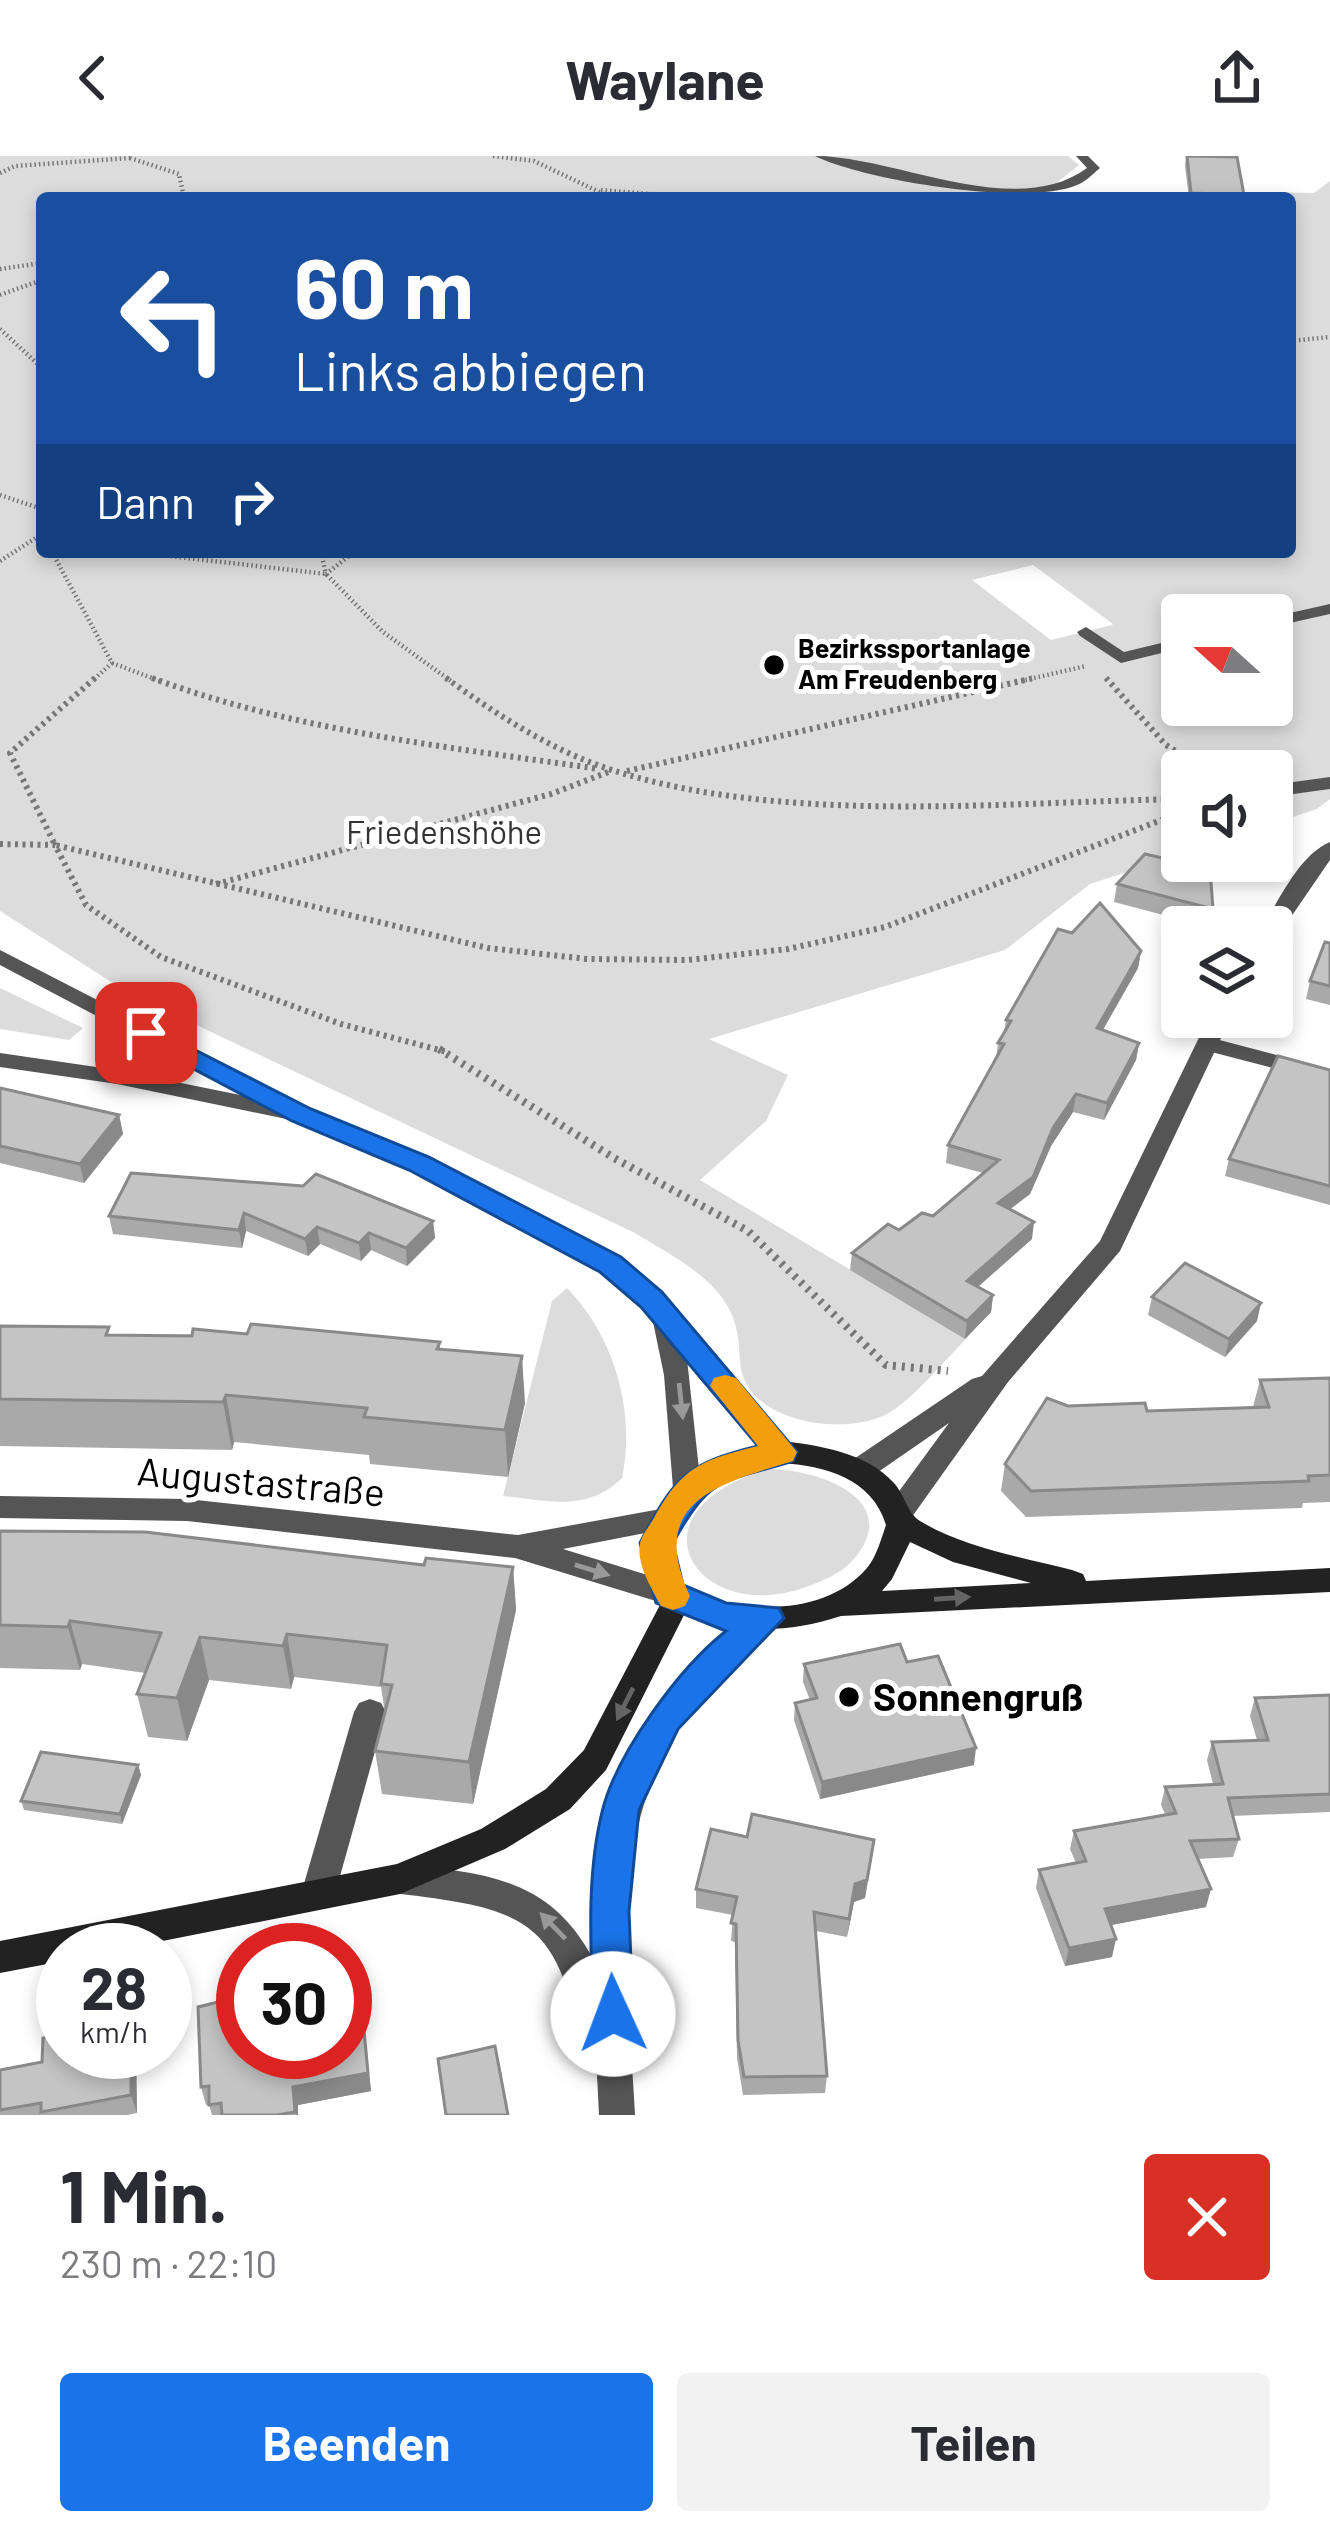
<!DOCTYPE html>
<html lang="de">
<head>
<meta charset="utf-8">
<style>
	:root { --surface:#fff; --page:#f2f2f3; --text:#2b2b33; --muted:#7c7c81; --accent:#1a73e8 }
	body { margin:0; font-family:Barlow,sans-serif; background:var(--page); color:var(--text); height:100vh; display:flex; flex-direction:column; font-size:45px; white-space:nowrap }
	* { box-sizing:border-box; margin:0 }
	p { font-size:39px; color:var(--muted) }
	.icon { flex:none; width:66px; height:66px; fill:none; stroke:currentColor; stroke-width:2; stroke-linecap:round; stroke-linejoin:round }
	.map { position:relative; height:1959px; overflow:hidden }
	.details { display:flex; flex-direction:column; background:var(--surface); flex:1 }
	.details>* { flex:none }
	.top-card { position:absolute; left:36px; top:36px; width:1260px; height:366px; border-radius:12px; box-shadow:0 6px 18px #0003; background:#1a4fa0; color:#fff; overflow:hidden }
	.needle { width:78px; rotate:291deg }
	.fabs { position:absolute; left:1161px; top:438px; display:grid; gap:24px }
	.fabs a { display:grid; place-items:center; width:132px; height:132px; border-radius:12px; background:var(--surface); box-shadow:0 6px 18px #0003; font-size:60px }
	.speed { position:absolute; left:36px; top:1767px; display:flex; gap:24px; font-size:60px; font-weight:700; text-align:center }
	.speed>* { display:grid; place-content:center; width:156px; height:156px; border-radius:50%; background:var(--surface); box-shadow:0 6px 18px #0003; line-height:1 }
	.speed small { font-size:30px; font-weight:400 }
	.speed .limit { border:18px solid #d22; background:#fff; color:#111 }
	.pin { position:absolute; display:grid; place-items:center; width:102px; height:102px; color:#fff; margin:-51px; border-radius:24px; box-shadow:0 6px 18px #0006 }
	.me { position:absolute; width:132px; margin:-66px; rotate:358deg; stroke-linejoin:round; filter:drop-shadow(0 0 9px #0008) }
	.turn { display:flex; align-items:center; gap:42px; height:252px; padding:0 60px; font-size:54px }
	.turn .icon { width:156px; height:156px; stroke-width:2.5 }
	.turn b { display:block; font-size:84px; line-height:102px }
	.then { display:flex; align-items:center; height:114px; padding:0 60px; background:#0003; gap:24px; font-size:45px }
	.round { display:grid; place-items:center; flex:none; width:126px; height:126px; border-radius:12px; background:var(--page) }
	.headline { display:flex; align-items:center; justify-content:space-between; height:204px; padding:0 60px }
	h1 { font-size:72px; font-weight:700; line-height:90px }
	.action { display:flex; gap:24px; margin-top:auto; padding:24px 60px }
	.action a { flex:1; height:138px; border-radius:12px; background:var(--accent); color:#fff; font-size:48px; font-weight:700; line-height:138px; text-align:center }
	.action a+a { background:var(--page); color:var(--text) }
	header { display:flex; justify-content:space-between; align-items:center; height:156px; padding:0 60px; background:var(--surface); font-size:54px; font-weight:700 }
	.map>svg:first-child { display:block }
</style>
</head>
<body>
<header><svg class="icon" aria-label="back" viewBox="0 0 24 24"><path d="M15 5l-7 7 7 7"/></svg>Waylane<svg class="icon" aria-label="share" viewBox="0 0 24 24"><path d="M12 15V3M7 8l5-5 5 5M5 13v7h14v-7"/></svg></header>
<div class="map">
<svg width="1330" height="1959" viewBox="0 0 1330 1959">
	<rect width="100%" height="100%" fill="#fff"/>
	<g fill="#dcdcdc" fill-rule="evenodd">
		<path d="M 0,0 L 1068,0 L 1079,9 L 1045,36 L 1059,42 L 42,42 L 42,396 L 1290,396 L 1290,42 L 1222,42 L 1267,36 L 1314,37 L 1330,25 L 1330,643 L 1317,653 L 1272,668 L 1272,615 L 1182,615 L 1182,698 L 1090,728 L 1005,794 L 709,883 L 788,919 L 766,965 L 700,1024 L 966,1183 C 945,1204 910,1247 885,1259 C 845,1278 764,1269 744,1223 C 736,1203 744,1180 728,1151 C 709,1117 667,1097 635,1077 L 127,836 L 0,755 ZM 1033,409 L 1113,468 L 1112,469 L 1051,484 L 972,424 ZM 1182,459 L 1272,459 L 1272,549 L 1182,549 Z"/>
		<path d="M 0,832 L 83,872 L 69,884 L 0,873 Z"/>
		<path d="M 567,1132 C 614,1180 636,1255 622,1322 C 588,1356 548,1345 503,1340 L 552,1145 Z"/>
		<path d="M 769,1313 C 817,1313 906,1343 853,1404 C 841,1418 822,1425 806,1431 C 696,1471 622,1355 769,1313 Z"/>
	</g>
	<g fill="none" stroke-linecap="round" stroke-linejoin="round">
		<g stroke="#777" stroke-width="4.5" stroke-dasharray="1.5 3" stroke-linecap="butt">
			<path d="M 493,0 L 534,5 L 612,42"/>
			<path d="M 130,2 L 179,18 L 184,42"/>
			<path d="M 0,17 L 15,10 L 130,2"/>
			<path d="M 601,34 L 697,42"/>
			<path d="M 0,113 L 42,107"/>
			<path d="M 0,139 L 42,124"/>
			<path d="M 0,173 L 42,212"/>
			<path d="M 1290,185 L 1330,181"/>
			<path d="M 0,339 L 42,353"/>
			<path d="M 52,396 L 112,507 L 92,525"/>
			<path d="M 135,396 L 326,418 L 383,476 L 451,525"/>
			<path d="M 321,396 L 326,418 L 354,396"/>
			<path d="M 0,405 L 42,378"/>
			<path d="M 112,507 L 160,525"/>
			<path d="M 1021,525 L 1086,510"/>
		</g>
		<g stroke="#777" stroke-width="6" stroke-dasharray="3 4.5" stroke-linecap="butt">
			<path d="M 95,522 L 10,597 L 55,689 L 488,792 L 587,803 L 688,804 L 788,793 L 885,771 L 1182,656"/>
			<path d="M 152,522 C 295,575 449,591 599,613"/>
			<path d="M 446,522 C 497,559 554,596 615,615 C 787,669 1002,646 1182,643"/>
			<path d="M 1106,522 L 1166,589 L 1207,615"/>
			<path d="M 627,615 L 1034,522"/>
			<path d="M 0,688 L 55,689 L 86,749 L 161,801 L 341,868 L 447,896"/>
			<path d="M 216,728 L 551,638 L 611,615"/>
		</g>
		<path stroke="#777" stroke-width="8" stroke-dasharray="3 6" stroke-linecap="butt" d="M 439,893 L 614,1002 L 748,1075 L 886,1209 L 948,1215"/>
		<g fill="#555" fill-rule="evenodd">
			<path d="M 1330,448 L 1330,458 L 1272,471 L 1272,461 Z"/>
			<path d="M 1086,471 L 1124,496 L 1182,482 L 1182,492 L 1121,507 L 1080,480 L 1077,476 Z"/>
			<path d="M 1208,881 L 1330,913 L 1330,927 L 1200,893 L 1197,888 Z"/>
			<path d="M 370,1543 L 381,1547 L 386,1556 L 335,1738 L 330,1749 L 318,1753 L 306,1749 L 301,1738 L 354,1556 L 359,1547 Z"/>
		</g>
		<g fill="#555" fill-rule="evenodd">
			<path d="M 815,0 C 896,0 1015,65 1087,12 L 1076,0 L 1088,0 L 1100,12 C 1093,18 1085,26 1077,29 C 1027,51 863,24 815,0 Z"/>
			<path d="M 1330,621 L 1330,633 L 1286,639 L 1276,633 L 1286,627 Z"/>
			<path d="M 0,794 L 282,939 L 283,948 L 310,954 L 428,1001 L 620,1102 L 661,1137 L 791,1289 L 795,1296 L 791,1303 L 781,1307 L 771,1303 L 687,1203 L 701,1332 L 697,1340 L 687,1343 L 677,1340 L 673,1332 L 664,1219 L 652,1161 L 602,1114 L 410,1013 L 296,965 L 117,928 L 0,911 L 0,897 L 117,914 L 250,941 L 0,809 Z"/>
			<path d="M 767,1450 L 778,1453 L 782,1462 L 778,1471 C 740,1506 698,1541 671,1586 C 606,1698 629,1836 635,1959 L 599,1959 L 597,1919 L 588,1915 L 583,1903 C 560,1768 533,1753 400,1738 L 388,1734 L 383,1723 L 388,1712 L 400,1708 C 484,1717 550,1721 593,1803 C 594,1688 613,1597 694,1510 C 713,1490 736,1472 756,1453 Z"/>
		</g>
		<g fill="#555" fill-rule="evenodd">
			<path d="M 1330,686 L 1330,704 L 1280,777 L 1272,778 L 1272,771 L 1262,771 C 1280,743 1299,699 1330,686 Z"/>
			<path d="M 1209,861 L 1231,861 L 1120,1095 L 1008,1226 L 909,1365 L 899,1368 L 889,1365 L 885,1357 L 889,1349 L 949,1267 L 868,1323 L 858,1326 L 848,1323 L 844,1315 L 848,1307 L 972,1223 L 982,1220 L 1100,1085 Z"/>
			<path d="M 0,1340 L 187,1343 L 518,1379 L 666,1352 L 676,1355 L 680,1363 L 676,1371 L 563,1393 L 680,1429 L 684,1437 L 680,1445 L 669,1449 L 515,1402 L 187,1365 L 0,1362 Z"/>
		</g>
		<path fill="#222" fill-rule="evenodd" d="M 781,1285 C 819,1289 867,1297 894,1327 C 904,1338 908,1358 920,1365 C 965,1392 1021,1401 1072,1414 L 1083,1418 L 1086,1425 L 1330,1412 L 1330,1436 L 841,1460 C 786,1478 739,1477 684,1459 L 606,1614 L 570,1653 L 505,1693 L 400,1738 L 117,1794 L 63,1794 L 63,1805 L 0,1817 L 0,1785 L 397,1708 L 481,1673 L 546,1633 L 584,1594 L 661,1447 L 654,1437 L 642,1387 C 674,1317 709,1302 781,1285 ZM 781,1307 C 825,1310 872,1322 886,1369 C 881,1383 877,1400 867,1412 C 824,1462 736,1459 682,1430 L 672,1387 C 694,1337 730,1319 781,1307 ZM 910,1386 L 953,1406 L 1031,1427 L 882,1435 L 892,1423 Z"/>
	</g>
	<g fill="#a9a9a9">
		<path d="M 1186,0 L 1244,39 L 1243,42 L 1189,42 L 1185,10 Z"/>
		<path d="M 1117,728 L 1213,753 L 1209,771 L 1114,746 Z"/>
		<path d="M 1330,787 L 1330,849 L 1306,843 L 1310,825 Z"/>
		<path d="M 1141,795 L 1138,812 L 1103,874 L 1139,887 L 1136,904 L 1104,964 L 1073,956 L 1051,990 L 1030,1038 L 1010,1053 L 1032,1083 L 978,1131 L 993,1139 L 991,1156 L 965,1183 L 850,1114 L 852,1097 L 899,1074 L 933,1060 L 983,1017 L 946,1007 L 948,989 L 996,903 L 998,887 L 1004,876 L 1006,864 Z"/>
		<path d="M 1330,914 L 1330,1049 L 1225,1020 L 1229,1003 Z"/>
		<path d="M 0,932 L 119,959 L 123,978 L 84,1027 L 0,1007 Z"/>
		<path d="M 131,1017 L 433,1065 L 435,1082 L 407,1110 L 371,1094 L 361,1105 L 320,1088 L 308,1100 L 246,1075 L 242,1092 L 113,1078 L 109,1060 Z"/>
		<path d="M 1152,1141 L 1257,1165 L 1225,1201 L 1148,1159 Z"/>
		<path d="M 0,1170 L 111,1179 L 247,1178 L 440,1186 L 440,1193 L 525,1247 L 508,1321 L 370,1308 L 369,1299 L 234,1286 L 232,1294 L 0,1290 Z"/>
		<path d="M 1330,1222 L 1330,1346 L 1303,1347 L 1302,1352 L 1026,1361 L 1001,1335 L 1005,1308 L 1068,1250 L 1147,1255 L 1253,1251 L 1260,1224 Z"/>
		<path d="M 0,1375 L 424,1409 L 513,1411 L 516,1454 L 473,1648 L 382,1638 L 375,1595 L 385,1558 L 381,1531 L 294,1521 L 291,1533 L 209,1524 L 187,1585 L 148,1581 L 137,1538 L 145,1517 L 82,1508 L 80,1514 L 0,1512 Z"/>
		<path d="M 907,1506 L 974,1609 L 820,1643 L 794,1564 L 795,1547 L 810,1544 L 803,1526 L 804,1508 Z"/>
		<path d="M 1330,1539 L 1330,1656 L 1232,1660 L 1239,1683 L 1233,1701 L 1198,1703 L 1206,1751 L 1111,1769 L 1112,1801 L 1065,1810 L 1036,1732 L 1039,1714 L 1076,1707 L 1070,1693 L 1074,1675 L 1165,1658 L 1161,1649 L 1165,1631 L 1213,1628 L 1207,1604 L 1212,1586 L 1257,1584 L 1250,1560 L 1255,1542 Z"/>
		<path d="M 138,1609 L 141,1619 L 122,1668 L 24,1654 L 21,1645 Z"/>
		<path d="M 872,1702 L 865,1742 L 854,1746 L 847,1781 L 816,1775 L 827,1920 L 825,1937 L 743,1939 L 737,1902 L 735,1786 L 731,1785 L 733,1759 L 696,1752 L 696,1733 Z"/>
		<path d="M 359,1821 L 371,1935 L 298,1949 L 298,1959 L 212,1959 L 209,1949 L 206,1949 L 201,1931 L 243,1896 Z"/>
		<path d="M 63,1896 L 136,1896 L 137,1957 L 127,1959 L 0,1959 L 0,1914 L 42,1906 Z"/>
	</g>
	<g fill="#898989">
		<path d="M 1141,795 L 1138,812 L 1094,889 L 1097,872 Z"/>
		<path d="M 1139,887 L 1136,904 L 1104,964 L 1107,947 Z"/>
		<path d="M 1076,938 L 1073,956 L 1051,990 L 1030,1038 L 996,1064 L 998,1047 Z"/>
		<path d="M 119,959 L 123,978 L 84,1027 L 80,1008 Z"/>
		<path d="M 244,1057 L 246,1075 L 242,1092 L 239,1074 Z"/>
		<path d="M 433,1065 L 435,1082 L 407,1110 L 406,1092 Z"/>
		<path d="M 1034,1066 L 1032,1083 L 965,1142 L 967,1125 Z"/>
		<path d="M 317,1071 L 320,1088 L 308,1100 L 305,1083 Z"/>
		<path d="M 369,1077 L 371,1094 L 361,1105 L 359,1087 Z"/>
		<path d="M 993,1139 L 991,1156 L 965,1183 L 967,1165 Z"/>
		<path d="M 1261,1147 L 1257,1165 L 1225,1201 L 1229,1183 Z"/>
		<path d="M 522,1200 L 525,1247 L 508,1321 L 505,1274 Z"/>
		<path d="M 226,1239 L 234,1286 L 232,1294 L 223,1246 Z"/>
		<path d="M 513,1411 L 516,1454 L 473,1648 L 469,1606 Z"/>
		<path d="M 70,1465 L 82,1508 L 80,1514 L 68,1471 Z"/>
		<path d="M 287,1478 L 294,1521 L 291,1533 L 283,1490 Z"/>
		<path d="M 200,1481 L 209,1524 L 187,1585 L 177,1542 Z"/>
		<path d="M 976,1592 L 974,1609 L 820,1643 L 822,1626 Z"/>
		<path d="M 138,1609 L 141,1619 L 122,1668 L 120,1658 Z"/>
		<path d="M 874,1684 L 865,1742 L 854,1746 L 847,1781 L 855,1728 Z"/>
		<path d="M 1211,1733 L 1206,1751 L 1101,1771 L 1105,1753 Z"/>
		<path d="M 1116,1783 L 1112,1801 L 1065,1810 L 1069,1792 Z"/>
		<path d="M 359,1821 L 371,1935 L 298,1949 L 298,1959 L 296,1959 L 293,1931 Z"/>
		<path d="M 131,1896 L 136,1896 L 137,1957 L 131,1939 Z"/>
	</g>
	<g fill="#c4c4c4" stroke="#898989" stroke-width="3">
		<path d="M 1187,0 L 1237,1 L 1244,39 L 1191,37 Z"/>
		<path d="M 1145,698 L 1210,713 L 1213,753 L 1117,728 Z"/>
		<path d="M 1100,747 L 1141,795 L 1097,872 L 1139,887 L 1107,947 L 1076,938 L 1053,972 L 1033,1021 L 998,1047 L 1034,1066 L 967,1125 L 993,1139 L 967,1165 L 852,1097 L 888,1068 L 899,1074 L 922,1057 L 933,1060 L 999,1004 L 948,989 L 1004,888 L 998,887 L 1011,865 L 1006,864 L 1058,773 L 1072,777 Z"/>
		<path d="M 1325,786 L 1330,787 L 1330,830 L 1310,825 Z"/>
		<path d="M 1278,900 L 1330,914 L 1330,1030 L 1229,1003 Z"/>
		<path d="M 0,932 L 119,959 L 80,1008 L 0,990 Z"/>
		<path d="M 131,1017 L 303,1030 L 316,1018 L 433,1065 L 406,1092 L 369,1077 L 359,1087 L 317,1071 L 305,1083 L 244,1057 L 239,1074 L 109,1060 Z"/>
		<path d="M 1185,1107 L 1261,1147 L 1229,1183 L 1152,1141 Z"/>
		<path d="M 251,1168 L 440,1186 L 437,1193 L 522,1200 L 505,1274 L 364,1261 L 367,1252 L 226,1239 L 223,1246 L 0,1243 L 0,1170 L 109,1171 L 106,1179 L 192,1180 L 193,1173 L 247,1178 Z"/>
		<path d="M 1330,1222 L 1330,1319 L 1308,1320 L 1309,1325 L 1031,1335 L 1005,1308 L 1047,1242 L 1068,1250 L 1145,1247 L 1147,1255 L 1269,1251 L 1260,1224 Z"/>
		<path d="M 0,1375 L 145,1376 L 424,1409 L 426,1402 L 513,1411 L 469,1606 L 375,1595 L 392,1529 L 381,1528 L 387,1489 L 287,1478 L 283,1490 L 200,1481 L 177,1542 L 137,1538 L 161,1477 L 70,1465 L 68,1471 L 0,1469 Z"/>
		<path d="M 900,1488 L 907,1506 L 938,1500 L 976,1592 L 822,1626 L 795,1547 L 817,1542 L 804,1508 Z"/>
		<path d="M 1330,1539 L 1330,1638 L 1228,1642 L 1239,1683 L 1190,1685 L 1211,1733 L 1105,1753 L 1116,1783 L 1069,1792 L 1039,1714 L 1086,1705 L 1074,1675 L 1176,1657 L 1165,1631 L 1223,1628 L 1212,1586 L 1268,1584 L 1255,1542 Z"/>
		<path d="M 41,1596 L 138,1609 L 120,1658 L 21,1645 Z"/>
		<path d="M 752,1658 L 874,1684 L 867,1724 L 855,1728 L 849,1763 L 814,1756 L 827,1920 L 744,1921 L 738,1884 L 736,1768 L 731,1767 L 737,1741 L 696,1733 L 711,1673 L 747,1681 Z"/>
		<path d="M 359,1821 L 368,1917 L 293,1931 L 295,1956 L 277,1959 L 222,1959 L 221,1947 L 209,1949 L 209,1930 L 201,1931 L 198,1851 L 243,1840 L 243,1896 L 345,1896 L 345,1823 Z"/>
		<path d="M 63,1878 L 63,1896 L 131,1896 L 131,1939 L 41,1956 L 41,1947 L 0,1954 L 0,1914 L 42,1906 L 43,1882 Z"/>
		<path d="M 495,1890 L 508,1959 L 446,1959 L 438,1903 Z"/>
	</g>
	<defs><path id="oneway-solid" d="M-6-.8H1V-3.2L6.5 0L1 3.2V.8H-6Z" transform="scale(3)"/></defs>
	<g fill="#999">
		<use href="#oneway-solid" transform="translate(681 1245) rotate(84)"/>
		<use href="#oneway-solid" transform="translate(592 1414) rotate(17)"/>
		<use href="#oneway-solid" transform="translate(553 1770) rotate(-134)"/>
	</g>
	<g fill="#646464">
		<use href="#oneway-solid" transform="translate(952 1442) rotate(-4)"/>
		<use href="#oneway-solid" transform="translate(625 1548) rotate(117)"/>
	</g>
	<path fill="#1a73e8" stroke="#114b97" stroke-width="3" d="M 146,869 L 311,953 L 429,1001 L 621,1101 L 662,1136 L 797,1296 L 793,1305 C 722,1327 710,1318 673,1387 L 683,1429 L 726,1447 L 779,1452 L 784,1462 L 678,1573 L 639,1654 L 629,1755 L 633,1858 L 627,1872 L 613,1877 L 599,1872 L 593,1858 C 591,1792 586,1721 602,1656 C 616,1598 679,1512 726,1475 L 656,1447 L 640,1387 C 674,1322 684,1308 758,1290 L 641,1151 L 600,1116 L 409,1014 L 292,965 L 137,883 L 134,877 L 137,872 Z"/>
	<path fill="#f59e0b" d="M 725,1219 L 736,1222 L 797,1296 L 793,1305 C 718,1328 646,1345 690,1440 L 685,1450 L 673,1454 L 661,1450 C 652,1433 636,1408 640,1387 C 642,1379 650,1369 654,1362 C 682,1311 701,1304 758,1290 L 710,1230 L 714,1222 Z"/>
	<g fill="#000" stroke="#fff" stroke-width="4.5">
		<circle cx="774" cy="509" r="12"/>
		<circle cx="849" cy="1541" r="12"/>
	</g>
	<g text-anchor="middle" stroke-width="10" stroke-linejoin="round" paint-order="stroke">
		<g font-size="27" font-weight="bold" fill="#000" stroke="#fff" text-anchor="start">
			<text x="798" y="502">Bezirkssportanlage<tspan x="798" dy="31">Am Freudenberg</tspan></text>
		</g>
		<g font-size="33" fill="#333" stroke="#fff">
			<text x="444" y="688">Friedenshöhe</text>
		</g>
		<g font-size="39" fill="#000" stroke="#fff">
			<text transform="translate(261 1326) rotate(5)" y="14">Augustastraße</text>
		</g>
		<g font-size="39" font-weight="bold" fill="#000" stroke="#fff" text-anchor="start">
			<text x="873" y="1555">Sonnengruß</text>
		</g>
	</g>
</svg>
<div class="fabs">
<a><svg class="needle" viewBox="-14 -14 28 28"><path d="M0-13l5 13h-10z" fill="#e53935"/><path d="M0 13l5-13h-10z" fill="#7c7c81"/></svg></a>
<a><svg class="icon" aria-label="sound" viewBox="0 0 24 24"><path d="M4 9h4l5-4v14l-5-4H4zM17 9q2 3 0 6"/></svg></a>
<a><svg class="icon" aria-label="layers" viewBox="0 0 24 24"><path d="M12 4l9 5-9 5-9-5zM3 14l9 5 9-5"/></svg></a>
</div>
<div class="speed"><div>28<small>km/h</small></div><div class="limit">30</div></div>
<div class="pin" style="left:146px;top:877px;background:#d93025"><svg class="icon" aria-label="arrive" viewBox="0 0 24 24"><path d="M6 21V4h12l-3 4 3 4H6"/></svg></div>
<svg class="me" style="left:613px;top:1858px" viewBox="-20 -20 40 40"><circle r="19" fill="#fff"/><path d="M0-13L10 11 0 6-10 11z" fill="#1a73e8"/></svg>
<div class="top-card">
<div class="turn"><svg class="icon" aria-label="left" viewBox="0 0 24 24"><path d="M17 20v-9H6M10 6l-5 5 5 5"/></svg><div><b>60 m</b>Links abbiegen</div></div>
<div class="then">Dann<svg class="icon" aria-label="right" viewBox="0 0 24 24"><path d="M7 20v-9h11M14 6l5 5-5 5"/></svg></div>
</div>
</div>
<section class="details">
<div class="headline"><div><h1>1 Min.</h1><p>230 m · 22:10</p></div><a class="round" style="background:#d93025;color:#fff"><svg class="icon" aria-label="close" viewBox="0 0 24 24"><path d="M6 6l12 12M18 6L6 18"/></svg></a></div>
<div class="action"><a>Beenden</a><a>Teilen</a></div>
</section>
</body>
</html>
